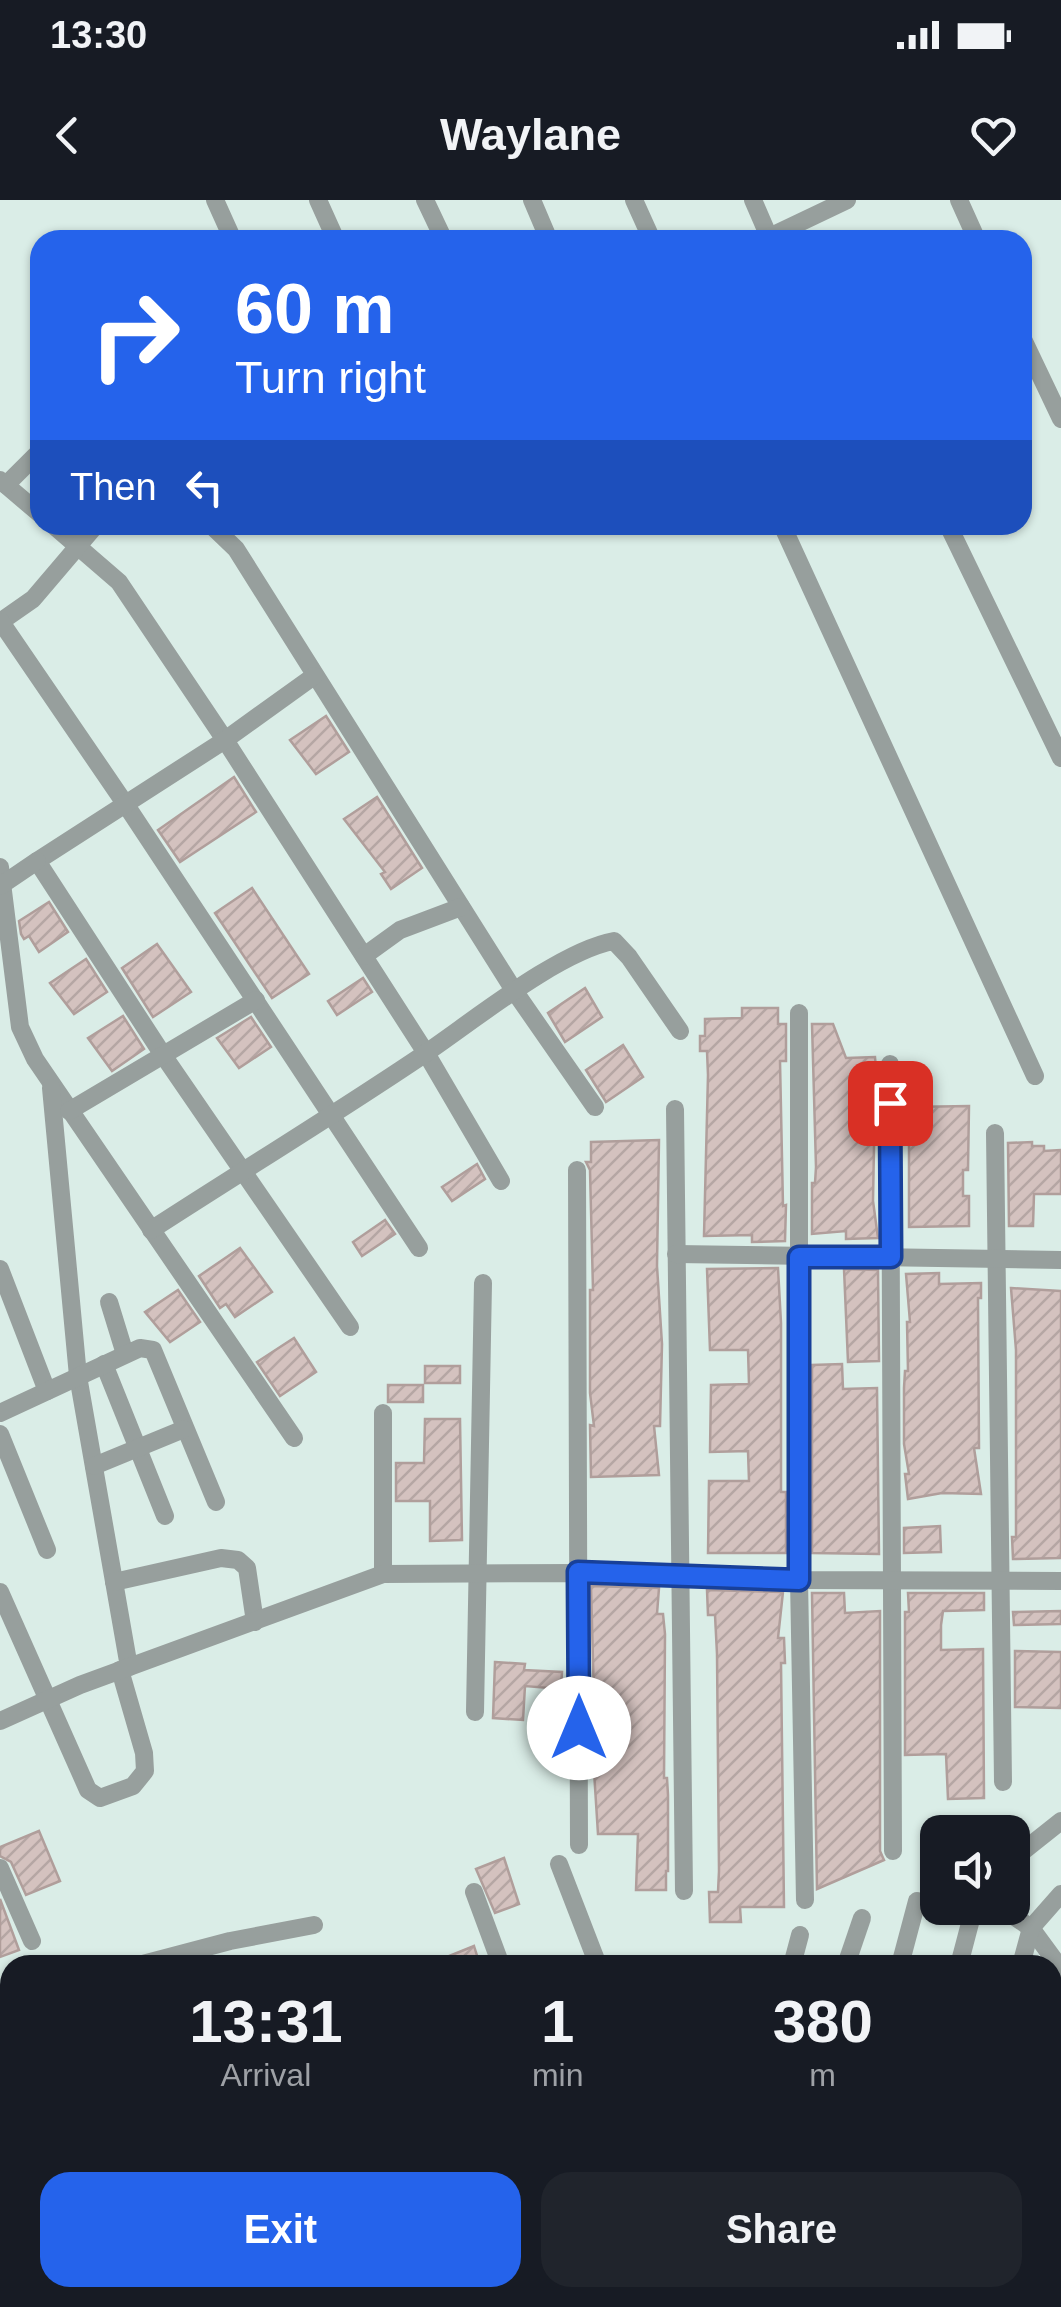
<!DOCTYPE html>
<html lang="en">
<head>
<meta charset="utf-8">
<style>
	:root { --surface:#171b24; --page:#20242c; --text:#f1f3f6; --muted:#9ea1a6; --accent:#2563eb }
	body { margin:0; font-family:Helvetica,sans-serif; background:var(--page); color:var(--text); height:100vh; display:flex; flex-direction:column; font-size:38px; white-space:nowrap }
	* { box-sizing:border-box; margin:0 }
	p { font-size:32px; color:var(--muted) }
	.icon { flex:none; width:55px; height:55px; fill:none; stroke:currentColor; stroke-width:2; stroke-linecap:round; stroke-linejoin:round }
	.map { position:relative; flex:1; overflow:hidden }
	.drawer { position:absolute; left:0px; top:1755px; width:1062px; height:352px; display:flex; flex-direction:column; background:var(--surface); border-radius:30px 30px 0 0; box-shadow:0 2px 8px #0004 }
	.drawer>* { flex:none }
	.banner { position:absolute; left:30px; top:30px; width:1002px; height:305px; border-radius:30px; box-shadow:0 2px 8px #0004; background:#2563eb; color:#fff; overflow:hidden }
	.controls { position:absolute; left:920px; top:1615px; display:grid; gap:20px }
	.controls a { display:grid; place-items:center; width:110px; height:110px; border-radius:20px; background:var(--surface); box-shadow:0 2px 8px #0004; font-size:50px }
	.pin { position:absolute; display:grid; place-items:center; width:85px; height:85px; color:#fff; margin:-42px; border-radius:20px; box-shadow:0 5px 15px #0006 }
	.me { position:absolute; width:110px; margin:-55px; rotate:0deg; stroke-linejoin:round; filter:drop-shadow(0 0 8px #0008) }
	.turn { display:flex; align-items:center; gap:35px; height:210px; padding:0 40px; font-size:45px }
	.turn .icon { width:130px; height:130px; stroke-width:2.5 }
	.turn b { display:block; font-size:70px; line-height:85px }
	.then { display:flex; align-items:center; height:95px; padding:0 40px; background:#0003; gap:20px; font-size:38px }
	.eta { display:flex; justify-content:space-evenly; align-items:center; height:170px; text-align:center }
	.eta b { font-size:60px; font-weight:700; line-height:70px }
	.button { display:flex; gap:20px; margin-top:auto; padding:20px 40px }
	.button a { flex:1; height:115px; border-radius:30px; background:var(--accent); color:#fff; font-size:40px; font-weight:700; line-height:115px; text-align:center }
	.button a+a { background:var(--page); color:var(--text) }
	.status { display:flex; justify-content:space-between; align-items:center; height:70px; padding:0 50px; background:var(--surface); direction:ltr }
	.status svg { height:28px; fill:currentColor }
	header { display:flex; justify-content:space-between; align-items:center; height:130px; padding:0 40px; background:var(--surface); font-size:45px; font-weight:700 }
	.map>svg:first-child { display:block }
</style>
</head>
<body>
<div class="status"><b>13:30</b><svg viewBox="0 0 49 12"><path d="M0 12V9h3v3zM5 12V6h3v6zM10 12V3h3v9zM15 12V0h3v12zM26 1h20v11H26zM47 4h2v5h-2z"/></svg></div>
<header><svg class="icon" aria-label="back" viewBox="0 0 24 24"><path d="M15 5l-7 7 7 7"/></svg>Waylane<svg class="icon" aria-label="heart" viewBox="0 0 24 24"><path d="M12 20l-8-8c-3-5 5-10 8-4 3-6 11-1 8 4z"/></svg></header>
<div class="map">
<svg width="1061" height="2107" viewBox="0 0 1061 2107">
	<defs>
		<pattern id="building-hatch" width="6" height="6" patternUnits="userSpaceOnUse" patternTransform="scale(2.5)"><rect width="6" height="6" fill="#d4c2bf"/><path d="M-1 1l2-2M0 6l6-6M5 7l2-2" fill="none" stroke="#b5a6a4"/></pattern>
	</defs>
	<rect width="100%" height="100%" fill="#daede7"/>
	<g fill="url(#building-hatch)" stroke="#b09e9b" stroke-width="2.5">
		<path d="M 326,516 L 349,552 L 316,574 L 290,540 Z"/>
		<path d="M 234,577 L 256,612 L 180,662 L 158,630 Z"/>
		<path d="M 377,597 L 422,668 L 391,689 L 381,674 L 385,672 L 344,619 Z"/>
		<path d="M 252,688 L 309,774 L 272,798 L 215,713 Z"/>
		<path d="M 49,702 L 68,732 L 39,752 L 29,736 L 24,739 L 21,734 L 19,721 Z"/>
		<path d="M 157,744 L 191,792 L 153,817 L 122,768 Z"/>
		<path d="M 86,759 L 107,792 L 74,814 L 50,783 Z"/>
		<path d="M 363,778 L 372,792 L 337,815 L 328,801 Z"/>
		<path d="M 585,788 L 602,817 L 565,842 L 548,813 Z"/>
		<path d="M 742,808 L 778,808 L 778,824 L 786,824 L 786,861 L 780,861 L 783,1006 L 786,1005 L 785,1041 L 752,1042 L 752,1035 L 704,1036 L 708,875 L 707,851 L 700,851 L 700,836 L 705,836 L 705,819 L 742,818 Z"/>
		<path d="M 123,816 L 144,849 L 112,871 L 88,838 Z"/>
		<path d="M 251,817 L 271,847 L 239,868 L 217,838 Z"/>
		<path d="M 812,824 L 833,824 L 846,858 L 875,857 L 878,893 L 875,893 L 873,1001 L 878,1038 L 846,1039 L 846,1031 L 812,1034 L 812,983 L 815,983 L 816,967 Z"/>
		<path d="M 623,845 L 643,877 L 606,902 L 586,870 Z"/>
		<path d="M 969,906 L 968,970 L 963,970 L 963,996 L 969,996 L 969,1026 L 909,1027 L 909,907 Z"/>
		<path d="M 659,940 L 657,1066 L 662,1144 L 660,1226 L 654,1226 L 659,1275 L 591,1277 L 590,1225 L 594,1226 L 590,1193 L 590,1090 L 593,1090 L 590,970 L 586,962 L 591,962 L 591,942 Z"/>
		<path d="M 1032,942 L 1032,946 L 1044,946 L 1044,951 L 1061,950 L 1061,994 L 1034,994 L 1033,1026 L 1009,1026 L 1008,943 Z"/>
		<path d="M 477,964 L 485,979 L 452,1001 L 442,987 Z"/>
		<path d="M 385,1020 L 395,1034 L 362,1056 L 353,1042 Z"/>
		<path d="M 240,1048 L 272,1092 L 235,1117 L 226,1104 L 220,1108 L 199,1076 Z"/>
		<path d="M 778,1068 L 781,1123 L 781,1292 L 786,1292 L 786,1353 L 708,1353 L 709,1281 L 749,1281 L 748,1251 L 710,1252 L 711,1185 L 749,1184 L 748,1150 L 710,1150 L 707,1069 Z"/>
		<path d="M 844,1069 L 878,1070 L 879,1161 L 848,1162 Z"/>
		<path d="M 939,1073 L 939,1084 L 981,1083 L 981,1098 L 978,1098 L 979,1248 L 974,1248 L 981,1294 L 942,1293 L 908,1299 L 905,1274 L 909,1274 L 904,1244 L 904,1188 L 905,1171 L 908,1171 L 907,1122 L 910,1122 L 906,1074 Z"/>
		<path d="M 1011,1088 L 1061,1091 L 1061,1358 L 1013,1359 L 1012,1337 L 1016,1337 L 1016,1150 Z"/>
		<path d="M 178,1090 L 200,1122 L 170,1142 L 145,1112 Z"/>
		<path d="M 294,1138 L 316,1172 L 280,1196 L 257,1162 Z"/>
		<path d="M 842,1164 L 843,1189 L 877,1188 L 879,1354 L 812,1353 L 812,1165 Z"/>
		<rect x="425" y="1166" width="35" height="17"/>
		<rect x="388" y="1185" width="35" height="17"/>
		<path d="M 425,1219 L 460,1219 L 462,1340 L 430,1341 L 430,1301 L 396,1301 L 396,1263 L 424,1263 Z"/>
		<path d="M 940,1326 L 941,1352 L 904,1353 L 904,1328 Z"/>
		<path d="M 591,1386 L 659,1388 L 657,1414 L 663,1414 L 665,1434 L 664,1578 L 667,1578 L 668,1595 L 668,1671 L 666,1671 L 666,1690 L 636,1690 L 638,1634 L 598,1634 L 594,1571 L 594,1548 L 598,1548 L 598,1520 L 595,1520 L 594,1499 Z"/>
		<path d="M 707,1390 L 783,1392 L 778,1438 L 784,1438 L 785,1463 L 781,1463 L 784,1707 L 740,1707 L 741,1722 L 710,1722 L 709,1692 L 718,1692 L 719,1671 L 717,1454 L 715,1415 L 708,1415 Z"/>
		<path d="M 812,1393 L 844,1393 L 845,1413 L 880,1411 L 880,1651 L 884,1660 L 817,1689 Z"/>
		<path d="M 908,1393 L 984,1393 L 984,1410 L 943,1411 L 941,1425 L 941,1450 L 983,1449 L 984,1598 L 948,1599 L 946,1554 L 905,1555 L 905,1412 L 909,1412 Z"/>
		<path d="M 1061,1411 L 1061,1424 L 1014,1425 L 1013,1412 Z"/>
		<path d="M 1015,1451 L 1061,1452 L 1061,1508 L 1015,1507 Z"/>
		<path d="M 495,1462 L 525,1464 L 524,1470 L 562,1472 L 561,1489 L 525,1486 L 523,1520 L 493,1518 Z"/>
		<path d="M 39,1631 L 60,1681 L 26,1695 L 11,1662 L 0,1656 L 0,1647 Z"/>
		<path d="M 504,1658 L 519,1704 L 495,1713 L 476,1669 Z"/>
		<path d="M 0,1699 L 19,1750 L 0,1757 Z"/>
		<path d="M 474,1746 L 479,1762 L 470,1765 L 427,1765 Z"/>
	</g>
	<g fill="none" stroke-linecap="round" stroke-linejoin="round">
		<g stroke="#979f9d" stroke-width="18">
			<path d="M 215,0 L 233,40"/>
			<path d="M 318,0 L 336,40"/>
			<path d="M 425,0 L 444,40"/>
			<path d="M 532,0 L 549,40"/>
			<path d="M 634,0 L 652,40"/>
			<path d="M 753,0 L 769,37"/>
			<path d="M 959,0 L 977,40"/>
			<path d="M 763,40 L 847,0"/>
			<path d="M 1022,137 L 1061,219"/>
			<path d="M 0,280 L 40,314"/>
			<path d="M 6,285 L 40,251"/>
			<path d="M 53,325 L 119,382 L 225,540 L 426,853 L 501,981"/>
			<path d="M 211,325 L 236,349 L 515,792 L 595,907"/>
			<path d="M 782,325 L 1035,876"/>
			<path d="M 948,325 L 1061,558"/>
			<path d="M 0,422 L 33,399 L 96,325"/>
			<path d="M 1,422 L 126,605 L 419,1048"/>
			<path d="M 314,476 L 225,540 L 37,661 L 163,855 L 350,1127"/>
			<path d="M 0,667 L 20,827 L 35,859 L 294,1238"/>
			<path d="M 0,686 L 37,661"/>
			<path d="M 364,756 L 400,730 L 461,707"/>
			<path d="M 799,813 L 799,1380 L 805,1700"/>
			<path d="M 890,864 L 893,1651"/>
			<path d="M 51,888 L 78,1176 L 129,1467"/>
			<path d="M 675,909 L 684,1691"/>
			<path d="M 69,911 L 256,800"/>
			<path d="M 995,933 L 1003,1582"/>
			<path d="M 577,970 L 579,1645"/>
			<path d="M 151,1030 C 242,971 334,915 423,855 C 472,822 559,751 614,741 L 629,757 L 680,831"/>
			<path d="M 676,1054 L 1061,1060"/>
			<path d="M 0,1069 L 47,1191"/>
			<path d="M 109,1102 L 125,1154"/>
			<path d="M 104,1164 L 165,1316"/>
			<path d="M 0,1213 L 140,1148 L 153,1150 L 216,1302"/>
			<path d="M 383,1213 L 383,1374"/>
			<path d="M 0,1234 L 47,1350"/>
			<path d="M 94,1266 L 184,1229"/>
			<path d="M 114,1382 L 221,1358 L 238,1360 L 247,1368 L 255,1422"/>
			<path d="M 0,1392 L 88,1590 L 100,1598 L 133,1586 L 145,1571 L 144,1553 L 120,1470"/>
			<path d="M 475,1512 L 483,1083"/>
			<path d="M 0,1521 L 80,1485 L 383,1374 L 578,1373 L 799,1380 L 1061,1381"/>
			<path d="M 1012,1660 L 1061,1621"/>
			<path d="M 559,1664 L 598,1765"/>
			<path d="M 0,1668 L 32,1741"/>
			<path d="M 474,1692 L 501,1765"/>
			<path d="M 1002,1708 L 1031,1728 L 1061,1769"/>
			<path d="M 139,1765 L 230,1741 L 314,1725"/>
			<path d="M 792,1765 L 800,1735"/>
			<path d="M 846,1765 L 862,1718"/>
			<path d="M 900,1765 L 917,1701"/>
			<path d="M 959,1765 L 974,1708"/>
			<path d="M 1021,1765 L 1031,1728 L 1061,1694"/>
			<path d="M 0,1840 L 10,1832"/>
			<path d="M 1052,1859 L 1061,1869"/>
			<path d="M 1052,1955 L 1061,1947"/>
			<path d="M 1052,2037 L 1061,2028"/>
			<path d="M 163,2098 L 167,2107"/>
			<path d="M 299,2098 L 302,2107"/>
			<path d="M 403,2098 L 406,2107"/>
			<path d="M 620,2098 L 622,2107"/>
			<path d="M 706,2098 L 709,2107"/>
			<path d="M 886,2098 L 915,2107"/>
			<path d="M 984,2098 L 995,2107"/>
			<path d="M 1060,2107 L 1061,2106"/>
		</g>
	</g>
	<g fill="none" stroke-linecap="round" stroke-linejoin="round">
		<g stroke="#184099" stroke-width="25">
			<path id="route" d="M 579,1528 L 578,1372 L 799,1380 L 799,1057 L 891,1057 L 890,903"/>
		</g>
		<use href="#route" stroke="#2563eb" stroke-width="18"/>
	</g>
</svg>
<div class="controls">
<a><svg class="icon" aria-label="sound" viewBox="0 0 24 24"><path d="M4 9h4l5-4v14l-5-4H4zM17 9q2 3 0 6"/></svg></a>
</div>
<div class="pin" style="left:890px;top:903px;background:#d93025"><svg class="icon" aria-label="arrive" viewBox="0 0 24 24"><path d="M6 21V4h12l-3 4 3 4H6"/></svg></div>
<svg class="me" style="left:579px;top:1528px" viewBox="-20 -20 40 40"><circle r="19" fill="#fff"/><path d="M0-13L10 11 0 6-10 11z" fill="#2563eb"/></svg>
<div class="banner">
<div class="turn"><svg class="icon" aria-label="right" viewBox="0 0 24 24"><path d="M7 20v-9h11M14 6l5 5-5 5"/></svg><div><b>60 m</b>Turn right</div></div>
<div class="then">Then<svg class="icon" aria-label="left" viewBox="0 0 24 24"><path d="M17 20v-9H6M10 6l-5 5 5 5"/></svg></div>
</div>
<section class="drawer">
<div class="eta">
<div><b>13:31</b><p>Arrival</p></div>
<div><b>1</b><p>min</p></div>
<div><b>380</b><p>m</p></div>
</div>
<div class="button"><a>Exit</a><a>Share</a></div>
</section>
</div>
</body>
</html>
